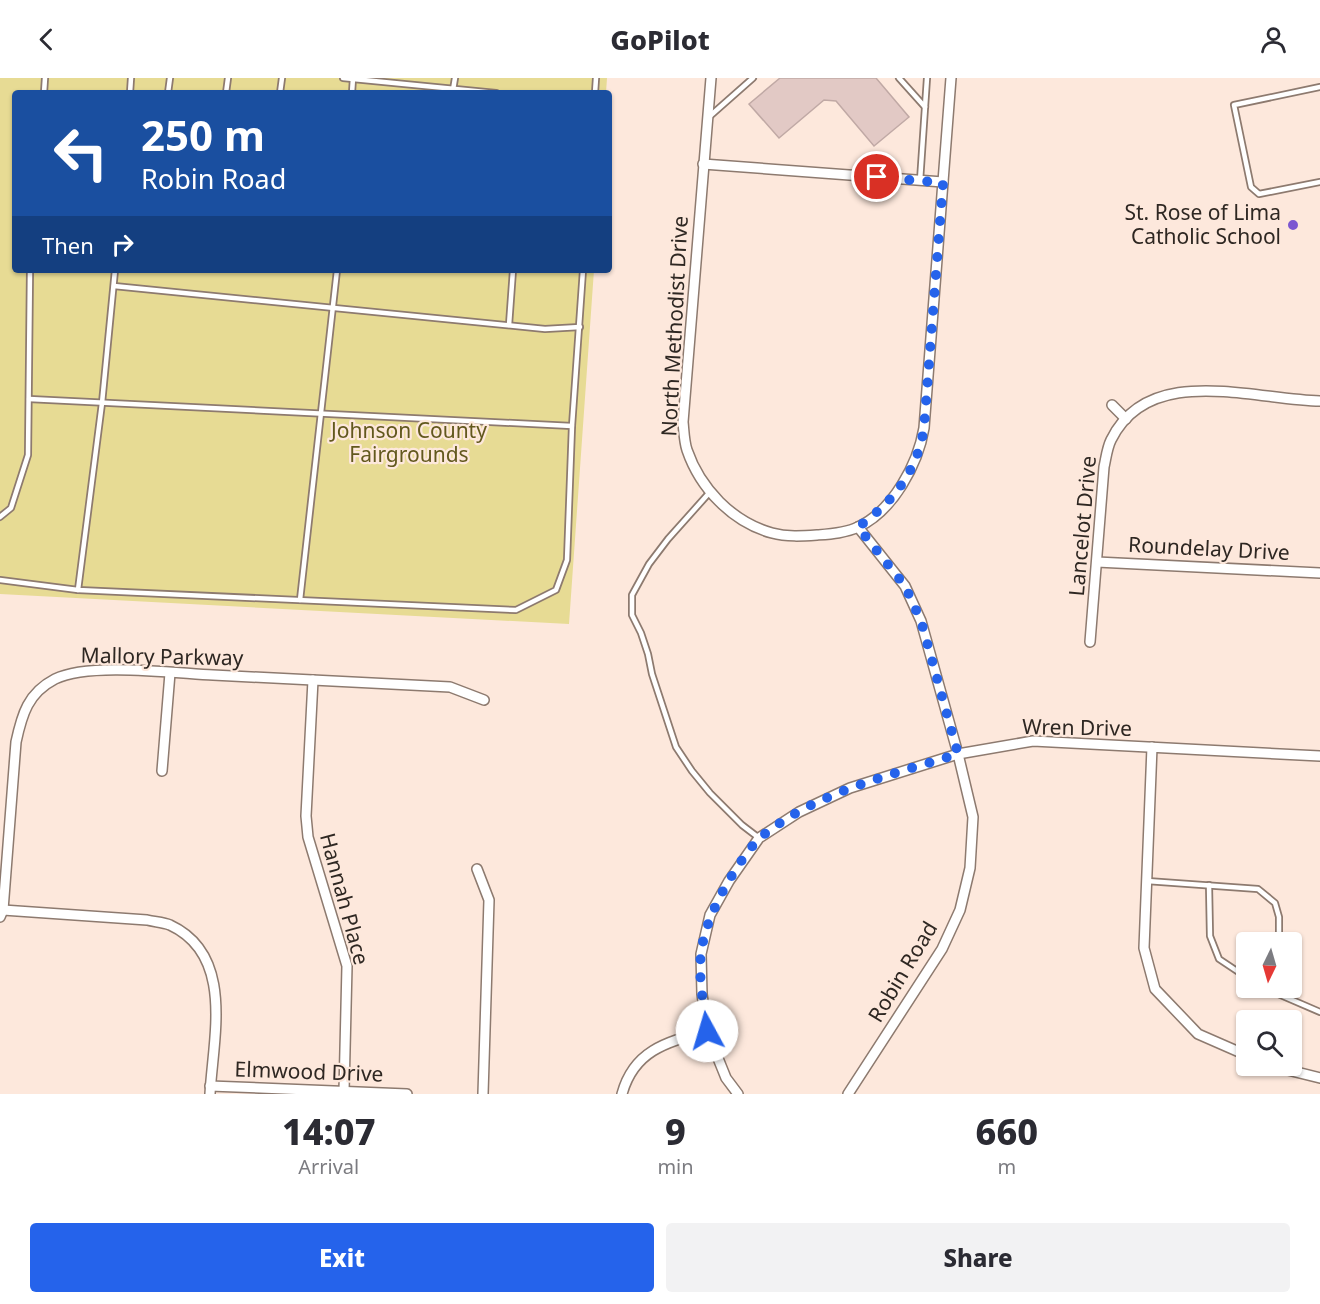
<!DOCTYPE html>
<html lang="en">
<head>
<meta charset="utf-8">
<style>
	:root { --surface:#fff; --page:#f2f2f3; --text:#2b2b33; --muted:#7c7c81; --accent:#2563eb }
	body { margin:0; font-family:"Noto Sans",sans-serif; background:var(--page); color:var(--text); height:100vh; display:flex; flex-direction:column; font-size:22px; white-space:nowrap }
	* { box-sizing:border-box; margin:0 }
	p { font-size:20px; color:var(--muted) }
	.icon { flex:none; width:33px; height:33px; fill:none; stroke:currentColor; stroke-width:2; stroke-linecap:round; stroke-linejoin:round }
	.map { position:relative; height:1016px; overflow:hidden }
	.details { display:flex; flex-direction:column; background:var(--surface); flex:1 }
	.details>* { flex:none }
	.guide { position:absolute; left:12px; top:12px; width:600px; height:183px; border-radius:6px; box-shadow:0 2px 4px #0004; background:#1a4fa0; color:#fff; overflow:hidden }
	.needle { width:39px; rotate:185deg }
	.tools { position:absolute; left:1236px; top:854px; display:grid; gap:12px }
	.tools a { display:grid; place-items:center; width:66px; height:66px; border-radius:6px; background:var(--surface); box-shadow:0 2px 4px #0004; font-size:30px }
	.pin { position:absolute; display:grid; place-items:center; width:51px; height:51px; color:#fff; margin:-26px; border:3px solid #fff; border-radius:50%; box-shadow:0 2px 6px #0007 }
	.me { position:absolute; width:66px; margin:-33px; rotate:354deg; stroke-linejoin:round; filter:drop-shadow(0 0 4px #0008) }
	.turn { display:flex; align-items:center; gap:21px; height:126px; padding:0 30px; font-size:27px }
	.turn .icon { width:78px; height:78px; stroke-width:2.5 }
	.turn b { display:block; font-size:42px; line-height:51px }
	.then { display:flex; align-items:center; height:57px; padding:0 30px; background:#0003; gap:12px; font-size:22px }
	.eta { display:flex; justify-content:space-evenly; align-items:center; height:102px; text-align:center }
	.eta b { font-size:36px; font-weight:800; line-height:42px }
	.action { display:flex; gap:12px; margin-top:auto; padding:12px 30px }
	.action a { flex:1; height:69px; border-radius:6px; background:var(--accent); color:#fff; font-size:24px; font-weight:800; line-height:69px; text-align:center }
	.action a+a { background:var(--page); color:var(--text) }
	header { display:flex; justify-content:space-between; align-items:center; height:78px; padding:0 30px; background:var(--surface); font-size:27px; font-weight:800 }
	.map>svg:first-child { display:block }
</style>
</head>
<body>
<header><svg class="icon" aria-label="back" viewBox="0 0 24 24"><path d="M15 5l-7 7 7 7"/></svg>GoPilot<svg class="icon" aria-label="person" viewBox="0 0 24 24"><circle cx="12" cy="8" r="4"/><path d="M4 21q1-7 8-7t8 7"/></svg></header>
<div class="map">
<svg width="1320" height="1016" viewBox="0 0 1320 1016">
	<rect width="100%" height="100%" fill="#fde8dc"/>
	<path fill="#e7db94" d="M 0,0 L 607,0 L 606,15 L 15,15 L 15,192 L 594,192 L 569,546 L 0,516 Z"/>
	<path fill="#e2c9c5" stroke="#c0a9a5" stroke-width="1.5" d="M 780,0 L 876,0 L 909,39 L 874,68 L 836,23 L 824,22 L 779,60 L 749,26 Z"/>
	<g fill="none" stroke-linecap="round" stroke-linejoin="round">
		<g stroke="#8d7a6f" stroke-width="8">
			<g id="lane">
				<path d="M 343,0 L 496,15"/>
				<path d="M 899,0 L 925,29"/>
				<path d="M 1320,9 L 1234,27 L 1251,109 L 1259,116 L 1320,104"/>
				<path d="M 453,12 L 455,0"/>
				<path d="M 44,15 L 45,0"/>
				<path d="M 130,15 L 131,0"/>
				<path d="M 168,15 L 170,0"/>
				<path d="M 226,15 L 228,0"/>
				<path d="M 280,15 L 282,0"/>
				<path d="M 352,15 L 353,0"/>
				<path d="M 595,15 L 596,0"/>
				<path d="M 710,38 L 753,0"/>
				<path d="M 920,103 L 927,0"/>
				<path d="M 114,208 L 545,251 L 580,249"/>
				<path d="M 509,247 L 513,192"/>
				<path d="M 29,321 L 572,348"/>
				<path d="M 710,414 L 668,461 L 649,486 L 632,517 L 632,537 L 641,555 L 648,576 L 652,596 L 676,669 L 692,693 L 710,715 L 742,747 L 759,760"/>
				<path d="M 0,439 L 11,430 L 28,377 L 30,192"/>
				<path d="M 0,502 L 78,512 L 516,532 L 556,512 L 567,482 L 572,348 L 583,192"/>
				<path d="M 78,512 L 102,325 L 115,192"/>
				<path d="M 300,522 L 337,192"/>
				<path d="M 1147,803 L 1258,811 L 1275,825 L 1279,839 L 1279,864"/>
				<path d="M 1209,807 L 1210,858 L 1219,881 L 1246,899"/>
				<path d="M 1262,909 L 1320,934"/>
			</g>
		</g>
		<g stroke="#8d7a6f" stroke-width="12">
			<g id="street">
				<path d="M 711,0 L 683,344 C 684,353 684,363 687,372 C 700,410 732,444 772,455 C 787,459 802,458 817,457 C 830,456 846,455 858,449 C 893,433 918,386 924,350 L 951,0"/>
				<path d="M 703,86 L 943,104"/>
				<path d="M 1112,327 L 1126,341"/>
				<path d="M 1097,484 L 1320,495"/>
				<path d="M 1090,564 L 1104,389 C 1106,380 1107,370 1111,362 C 1149,284 1254,322 1320,323"/>
				<path d="M 313,602 L 306,738 L 308,759 L 347,888 L 344,1013"/>
				<path d="M 1152,669 L 1144,870 L 1155,911 L 1198,956 L 1246,977"/>
				<path d="M 162,693 L 170,595"/>
				<path d="M 477,791 L 489,822 L 483,1016"/>
				<path d="M 3,832 L 147,842 C 155,844 163,844 170,847 C 235,877 213,960 210,1016"/>
				<path d="M 0,839 L 3,832 L 16,664 C 22,636 28,615 55,601 C 89,584 174,595 213,597 C 292,601 371,605 450,609 L 484,622"/>
				<path d="M 1268,987 L 1320,1000"/>
				<path d="M 210,1008 L 407,1016"/>
				<path d="M 622,1016 C 634,972 667,964 707,953"/>
				<path d="M 738,1016 L 726,1000 L 707,953 L 702,916 L 701,876 L 710,837 L 729,803 L 759,760 L 799,734 L 850,710 L 958,676 L 1033,663 L 1320,678"/>
				<path d="M 848,1016 L 942,871 L 960,832 L 970,790 L 973,739 L 958,676 L 921,543 L 905,508 L 858,449"/>
			</g>
		</g>
		<use href="#lane" stroke="#fff" stroke-width="4.5"/>
		<use href="#street" stroke="#fff" stroke-width="9"/>
	</g>
	<g fill="none" stroke-linecap="round" stroke-linejoin="round">
		<path stroke="#2563eb" stroke-width="10" stroke-dasharray="0 18" d="M 707,953 C 704,928 698,900 701,875 C 704,852 713,832 724,811 C 731,798 750,768 761,759 C 816,714 891,697 958,676 L 921,543 L 905,508 L 858,449 C 893,424 917,394 924,350 L 943,105 L 877,99"/>
	</g>
	<circle fill="#7c57d1" stroke="#fde8dc" stroke-width="2" cx="1293" cy="147" r="6"/>
	<g text-anchor="middle" stroke-width="4.5" stroke-linejoin="round" paint-order="stroke">
		<g font-size="21" fill="#2e2722" stroke="#fde8dc" text-anchor="end">
			<text x="1281" y="142">St. Rose of Lima<tspan x="1281" dy="24">Catholic School</tspan></text>
		</g>
		<g font-size="21" fill="#2e2722" stroke="#fde8dc">
			<text transform="translate(675 248) rotate(-87)" y="7">North Methodist Drive</text>
			<text transform="translate(1083 448) rotate(-85)" y="7">Lancelot Drive</text>
			<text transform="translate(1209 471) rotate(3)" y="7">Roundelay Drive</text>
			<text transform="translate(162 579) rotate(1)" y="7">Mallory Parkway</text>
			<text transform="translate(1077 650) rotate(1)" y="7">Wren Drive</text>
			<text transform="translate(344 821) rotate(75)" y="7">Hannah Place</text>
			<text transform="translate(903 894) rotate(-59)" y="7">Robin Road</text>
			<text transform="translate(309 994) rotate(2)" y="7">Elmwood Drive</text>
		</g>
		<g font-size="21" fill="#62581d" stroke="#fde8dc">
			<text x="409" y="360">Johnson County<tspan x="409" dy="24">Fairgrounds</tspan></text>
		</g>
	</g>
</svg>
<div class="tools">
<a><svg class="needle" viewBox="-14 -14 28 28"><path d="M0-13l5 13h-10z" fill="#e53935"/><path d="M0 13l5-13h-10z" fill="#7c7c81"/></svg></a>
<a><svg class="icon" aria-label="search" viewBox="0 0 24 24"><circle cx="10" cy="10" r="6"/><path d="M15 15l6 6"/></svg></a>
</div>
<div class="pin" style="left:877px;top:99px;background:#d93025"><svg class="icon" aria-label="arrive" viewBox="0 0 24 24"><path d="M6 21V4h12l-3 4 3 4H6"/></svg></div>
<svg class="me" style="left:707px;top:953px" viewBox="-20 -20 40 40"><circle r="19" fill="#fff"/><path d="M0-13L10 11 0 6-10 11z" fill="#2563eb"/></svg>
<div class="guide">
<div class="turn"><svg class="icon" aria-label="left" viewBox="0 0 24 24"><path d="M17 20v-9H6M10 6l-5 5 5 5"/></svg><div><b>250 m</b>Robin Road</div></div>
<div class="then">Then<svg class="icon" aria-label="right" viewBox="0 0 24 24"><path d="M7 20v-9h11M14 6l5 5-5 5"/></svg></div>
</div>
</div>
<section class="details">
<div class="eta">
<div><b>14:07</b><p>Arrival</p></div>
<div><b>9</b><p>min</p></div>
<div><b>660</b><p>m</p></div>
</div>
<div class="action"><a>Exit</a><a>Share</a></div>
</section>
</body>
</html>
